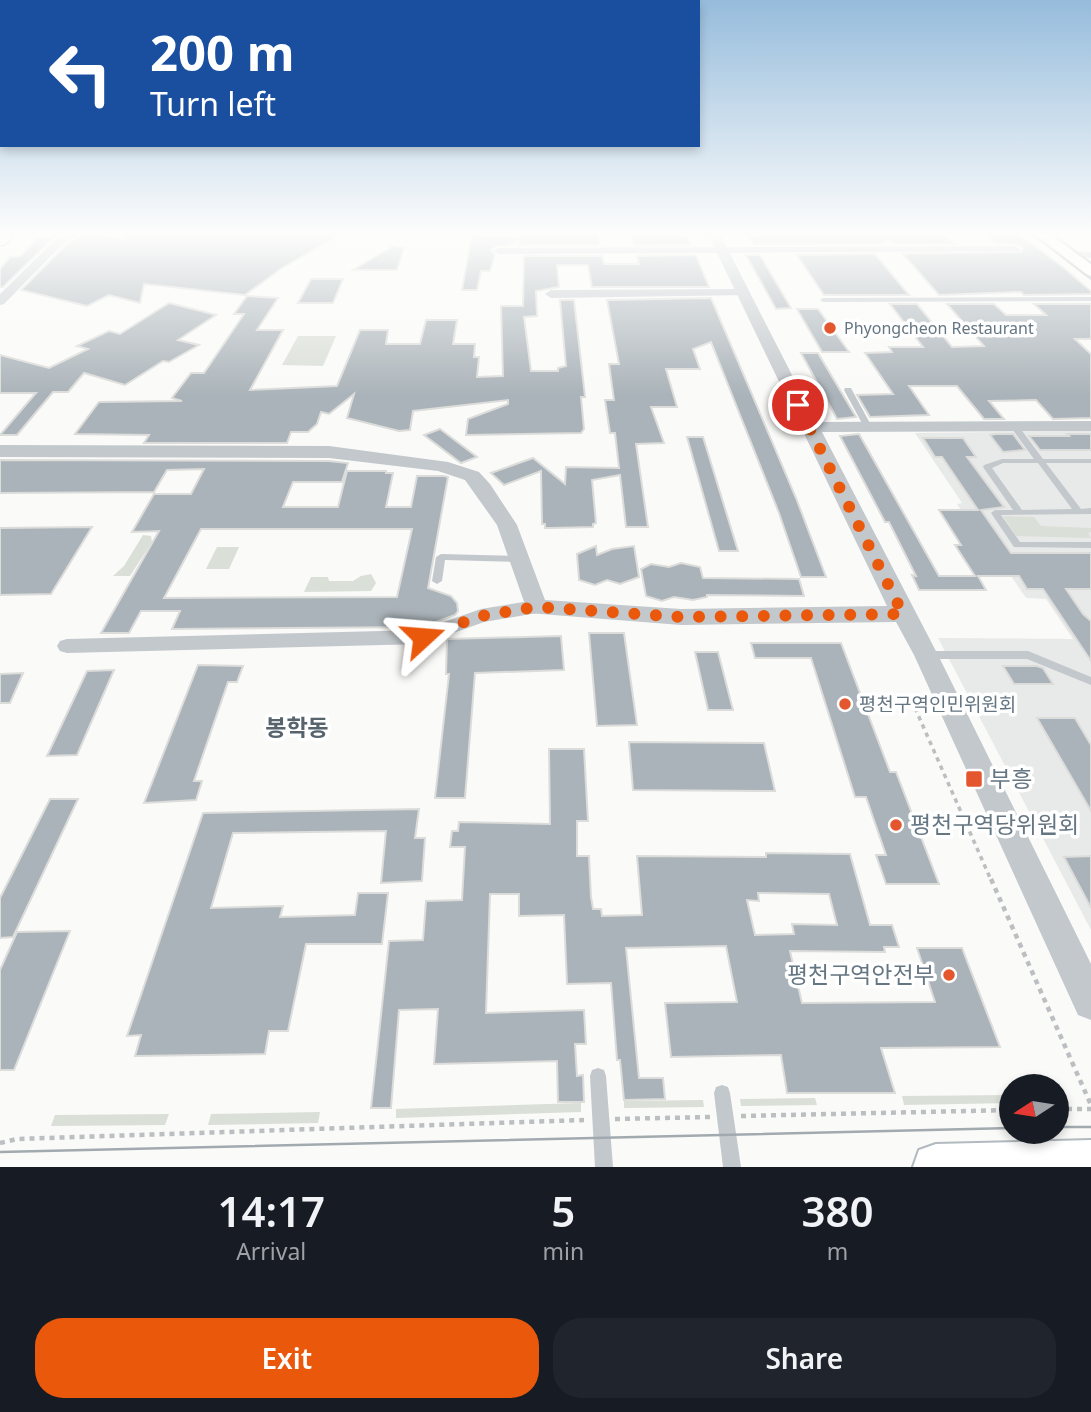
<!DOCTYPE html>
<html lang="en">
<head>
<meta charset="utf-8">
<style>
	:root { --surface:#171b24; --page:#20242c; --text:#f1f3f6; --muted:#9ea1a6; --accent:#ea580c }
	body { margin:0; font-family:"Noto Sans","Noto Sans KR",sans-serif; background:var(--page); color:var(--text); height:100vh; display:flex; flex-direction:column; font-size:26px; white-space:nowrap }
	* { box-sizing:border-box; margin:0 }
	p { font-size:23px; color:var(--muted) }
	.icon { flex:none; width:38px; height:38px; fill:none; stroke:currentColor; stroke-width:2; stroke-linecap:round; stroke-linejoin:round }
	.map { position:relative; height:1167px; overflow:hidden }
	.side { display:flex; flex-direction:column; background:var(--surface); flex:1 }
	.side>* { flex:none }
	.guide { position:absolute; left:0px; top:0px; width:700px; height:147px; box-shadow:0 4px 10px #0003; background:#1a4fa0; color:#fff; overflow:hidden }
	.needle { width:46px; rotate:258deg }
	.buttons { position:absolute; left:999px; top:1074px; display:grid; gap:14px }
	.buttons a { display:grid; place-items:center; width:70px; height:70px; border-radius:50%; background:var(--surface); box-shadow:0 4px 10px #0003; font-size:35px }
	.pin { position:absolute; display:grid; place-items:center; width:60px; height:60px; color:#fff; margin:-30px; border:4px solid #fff; border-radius:50%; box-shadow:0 2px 7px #0007 }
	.me { position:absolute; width:77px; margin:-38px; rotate:71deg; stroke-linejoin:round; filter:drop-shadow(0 0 5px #0008) }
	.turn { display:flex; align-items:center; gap:24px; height:147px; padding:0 35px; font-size:32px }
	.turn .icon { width:91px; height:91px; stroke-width:2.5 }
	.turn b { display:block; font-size:49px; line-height:60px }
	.eta { display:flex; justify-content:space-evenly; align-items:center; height:119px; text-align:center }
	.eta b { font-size:42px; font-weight:600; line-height:49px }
	.cta { display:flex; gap:14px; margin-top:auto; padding:14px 35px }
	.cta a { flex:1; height:80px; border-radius:28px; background:var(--accent); color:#fff; font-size:28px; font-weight:600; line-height:80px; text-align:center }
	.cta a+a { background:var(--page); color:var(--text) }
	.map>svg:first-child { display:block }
</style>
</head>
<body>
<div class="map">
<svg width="1091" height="1167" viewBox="0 0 1091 1167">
	<rect width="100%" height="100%" fill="#fafaf8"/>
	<path fill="#e8e9e9" d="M 1091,431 L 1091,930 L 938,638 L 1073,639 L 1046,599 L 1026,598 L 992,548 L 986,547 L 957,504 L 962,503 L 915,433 Z"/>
	<g fill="#dadfd7">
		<path d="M 298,336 L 336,336 L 323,366 L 282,365 Z"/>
		<path d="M 1003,516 L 1034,517 L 1041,526 L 1091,528 L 1091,532 L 1088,533 L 1091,538 L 1016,536 Z"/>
		<path d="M 143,535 L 151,536 L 152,542 L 130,576 L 113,576 L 124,566 Z"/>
		<path d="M 217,547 L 239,547 L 229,569 L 206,569 Z"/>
		<path d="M 371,574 L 376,583 L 371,591 L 304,592 L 311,577 L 328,577 L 329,581 L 353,581 L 361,576 Z"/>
		<path d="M 1011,1095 L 1011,1103 L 904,1105 L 902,1096 Z"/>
		<path d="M 815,1098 L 817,1105 L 741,1106 L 740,1099 Z"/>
		<path d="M 703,1100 L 704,1107 L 624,1108 L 624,1101 Z"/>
		<path d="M 581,1103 L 581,1112 L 396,1118 L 396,1109 Z"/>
		<path d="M 320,1112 L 318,1123 L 208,1125 L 211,1114 Z"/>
		<path d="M 169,1114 L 165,1125 L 51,1126 L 55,1115 Z"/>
	</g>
	<g fill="#aab3b9" stroke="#dcdcda" stroke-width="2" fill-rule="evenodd">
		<path d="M 54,232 L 64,232 L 53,238 L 3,287 L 0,287 L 0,269 L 10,257 L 21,256 L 37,238 L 50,237 Z"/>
		<path d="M 86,232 L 124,239 L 124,232 L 345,232 L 282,268 L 245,295 L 144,284 L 140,303 L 109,295 L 87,306 L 21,290 L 65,246 Z"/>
		<path d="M 630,232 L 681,233 L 683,237 L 688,237 L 691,245 L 634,245 Z"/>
		<path d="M 785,232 L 941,232 L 956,244 L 893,244 L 889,239 L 883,244 L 754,244 L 747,236 Z"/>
		<path d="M 985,232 L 1016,232 L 1063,267 L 1091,291 L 1091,294 L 1024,295 L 1021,292 L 939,295 L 903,254 L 1021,252 L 1023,248 L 1016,244 L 994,243 Z"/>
		<path d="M 519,233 L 598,233 L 600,245 L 519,245 L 519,239 L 510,245 L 497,246 L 491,250 L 495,255 L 490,271 L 481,271 L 477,290 L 462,290 L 472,234 L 487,234 L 487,237 L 519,236 Z"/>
		<path d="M 393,246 L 404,248 L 397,270 L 353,270 Z"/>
		<path d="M 875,254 L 909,295 L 824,295 L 797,255 Z"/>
		<path d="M 696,255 L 709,287 L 592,287 L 588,265 L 557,265 L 559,287 L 536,291 L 537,316 L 524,317 L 531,371 L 558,371 L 558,368 L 566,366 L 560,300 L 574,300 L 585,397 L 581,397 L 584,429 L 581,433 L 466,435 L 468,419 L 508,404 L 508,400 L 413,411 L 410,430 L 399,431 L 347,418 L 354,394 L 329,414 L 321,412 L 317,424 L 308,432 L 291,432 L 287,443 L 144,443 L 149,435 L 75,434 L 99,402 L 182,401 L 172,398 L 191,373 L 204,373 L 244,314 L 234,314 L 247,296 L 278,298 L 257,330 L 283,330 L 250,390 L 337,386 L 360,330 L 388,330 L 386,344 L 420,344 L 426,320 L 457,320 L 453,344 L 475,344 L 474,357 L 479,357 L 477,377 L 503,376 L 501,306 L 523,306 L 524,256 L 602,256 L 604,264 L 639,264 L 637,256 Z"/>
		<path d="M 746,255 L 760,255 L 791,308 L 776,309 Z"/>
		<path d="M 311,279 L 343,279 L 333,303 L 298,303 Z"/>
		<path d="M 711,298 L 796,498 L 826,577 L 801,577 L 779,513 L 711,342 L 693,349 L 700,369 L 666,369 L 677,407 L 651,407 L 664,443 L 636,444 L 648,527 L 626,527 L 620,475 L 592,480 L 596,523 L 593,524 L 593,527 L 551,528 L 545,528 L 545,524 L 542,524 L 541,471 L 504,485 L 491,473 L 533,458 L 565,484 L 566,467 L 619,468 L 615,433 L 610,433 L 605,400 L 614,400 L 609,364 L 619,364 L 607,300 Z"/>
		<path d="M 169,303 L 216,315 L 178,340 L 199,345 L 169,362 L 163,361 L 125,385 L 84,373 L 68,392 L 53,392 L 17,435 L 0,435 L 36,393 L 0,393 L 0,355 L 49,368 L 88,349 L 77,346 L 109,331 L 120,334 Z"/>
		<path d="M 890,304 L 917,304 L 952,347 L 984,346 L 947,304 L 994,304 L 1006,315 L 1046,315 L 1034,304 L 1091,304 L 1091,339 L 1075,339 L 1091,354 L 1091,418 L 1053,419 L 1036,400 L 989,401 L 1004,419 L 984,419 L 957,386 L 909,386 L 929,415 L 870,417 L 857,395 L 893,394 L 865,353 L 892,352 L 889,347 L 923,347 Z"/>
		<path d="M 797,309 L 818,309 L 849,352 L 822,352 Z"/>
		<path d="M 801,353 L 818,353 L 856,417 L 837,419 Z"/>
		<path d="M 440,429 L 477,457 L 461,463 L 424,435 Z"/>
		<path d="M 859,434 L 939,576 L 975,576 L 955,545 L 961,545 L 939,510 L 978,510 L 942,457 L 935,457 L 923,438 L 963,438 L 976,457 L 967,457 L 1004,507 L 981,510 L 1011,553 L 1091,553 L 1091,589 L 1066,589 L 1083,614 L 1091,621 L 1091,661 L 1043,589 L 1027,589 L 1019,576 L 978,576 L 986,590 L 919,590 L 912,575 L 916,576 L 889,522 L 885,522 L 840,436 Z"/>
		<path d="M 996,434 L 1013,434 L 1025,450 L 1003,452 L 990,435 Z"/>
		<path d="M 1067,434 L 1091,434 L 1091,450 L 1040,450 L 1029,436 L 1069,436 Z"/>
		<path d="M 687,437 L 703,437 L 738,551 L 719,551 Z"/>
		<path d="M 0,460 L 329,461 L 348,463 L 342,482 L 293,482 L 283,507 L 338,507 L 347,471 L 386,471 L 386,473 L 393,473 L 386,507 L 411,507 L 417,476 L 444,476 L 448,477 L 428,588 L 451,596 L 457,603 L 458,611 L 455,615 L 422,627 L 172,629 L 180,611 L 141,611 L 129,633 L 101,633 L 159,531 L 132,532 L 154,494 L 191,494 L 204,469 L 167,470 L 154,492 L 0,493 ZM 201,529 L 412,529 L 397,597 L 164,598 Z"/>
		<path d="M 92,527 L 51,594 L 0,595 L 0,528 Z"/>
		<path d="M 596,546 L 597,555 L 612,549 L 634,546 L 639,577 L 620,584 L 607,580 L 595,585 L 579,580 L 577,554 Z"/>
		<path d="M 681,563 L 700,567 L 703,578 L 799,579 L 804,596 L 707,595 L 707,597 L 693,600 L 674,597 L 662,601 L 646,596 L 641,569 L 651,564 L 669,567 Z"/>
		<path d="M 589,633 L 624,633 L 637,725 L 597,726 Z"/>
		<path d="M 561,636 L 564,670 L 475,673 L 465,798 L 435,798 L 449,674 L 446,674 L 447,639 Z"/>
		<path d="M 751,643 L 841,643 L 890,772 L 896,772 L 939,884 L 886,884 L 876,855 L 886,855 L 866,797 L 855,797 L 811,658 L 755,658 Z"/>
		<path d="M 695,652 L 718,652 L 733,710 L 708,710 Z"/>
		<path d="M 198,665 L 243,666 L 237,682 L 228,682 L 194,781 L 202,781 L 196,800 L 144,803 Z"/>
		<path d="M 1003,666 L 1037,666 L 1043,668 L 1053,684 L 1014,684 Z"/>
		<path d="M 114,670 L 77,755 L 47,756 L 87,671 Z"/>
		<path d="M 23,673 L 10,703 L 0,703 L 0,674 Z"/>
		<path d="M 1037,718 L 1075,718 L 1091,745 L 1091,811 Z"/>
		<path d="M 629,742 L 764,743 L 775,791 L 633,790 Z"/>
		<path d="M 549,749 L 584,749 L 588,821 L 577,821 L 577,856 L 589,856 L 591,897 L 593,909 L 601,909 L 602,916 L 642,915 L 637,856 L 766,857 L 766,853 L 850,854 L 870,925 L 892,925 L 899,947 L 884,947 L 885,952 L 790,951 L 802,1003 L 935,1002 L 917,948 L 962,948 L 1000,1047 L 881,1048 L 895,1093 L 787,1093 L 781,1055 L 671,1057 L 665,1003 L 737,1002 L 726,946 L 626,948 L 639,1078 L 663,1078 L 665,1099 L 624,1100 L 620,1060 L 617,1060 L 611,983 L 567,984 L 564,915 L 519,916 L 519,894 L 490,894 L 486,1013 L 584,1010 L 586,1044 L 575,1044 L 577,1076 L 583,1075 L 584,1102 L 558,1102 L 557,1061 L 434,1064 L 438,1009 L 399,1010 L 391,1108 L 371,1108 L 389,941 L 423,940 L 426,901 L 462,900 L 465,847 L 450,847 L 452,831 L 458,831 L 459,822 L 550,824 ZM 758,893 L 829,894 L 837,925 L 792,924 L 794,934 L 755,935 L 747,900 L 759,901 Z"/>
		<path d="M 50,799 L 78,799 L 13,937 L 0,938 L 0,898 Z"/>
		<path d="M 419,809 L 415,838 L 425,838 L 422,881 L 381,883 L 386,831 L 233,833 L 211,908 L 283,906 L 280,917 L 355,915 L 358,893 L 388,893 L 382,944 L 306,944 L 288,1031 L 269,1031 L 265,1054 L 135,1056 L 141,1035 L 127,1036 L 203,813 Z"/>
		<path d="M 1091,856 L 1091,908 L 1064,857 Z"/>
		<path d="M 70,931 L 14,1070 L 0,1070 L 0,970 L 17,932 Z"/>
	</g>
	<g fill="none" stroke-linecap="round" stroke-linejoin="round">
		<g stroke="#b3babf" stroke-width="4">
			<g id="secondary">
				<path d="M 15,232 L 5,244 L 0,245 L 0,232 Z"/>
				<path d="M 1033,232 L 1049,232 L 1091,264 L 1091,276 L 1086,274 Z"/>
				<path d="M 1091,1140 L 1091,1167 L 913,1167 L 919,1150 L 936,1144 Z"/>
			</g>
		</g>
		<path stroke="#bbbfc2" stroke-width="3.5" stroke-dasharray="4.5 4.5" stroke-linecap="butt" d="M 915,708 L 991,880"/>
		<g stroke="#bbbfc2" stroke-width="4.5" stroke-dasharray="5 5" stroke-linecap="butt">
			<path d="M 991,879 L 1091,1105"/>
			<path d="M 1057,1109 L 1091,1109"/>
			<path d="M 741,1116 L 1012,1110"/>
			<path d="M 615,1119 L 710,1117"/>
			<path d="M 0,1143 L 17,1139 L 584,1120"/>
		</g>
		<g fill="#c3c8cc" fill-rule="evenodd">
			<path d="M 1091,297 L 1091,301 L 823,302 L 820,300 L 823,298 Z"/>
			<path d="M 845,388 L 851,388 L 852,390 L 872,427 L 871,429 L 868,429 L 864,427 L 844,390 Z"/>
			<path d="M 1011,424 L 1017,424 L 1043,459 L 1091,459 L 1091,463 L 1046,463 L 1081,509 L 1091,508 L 1091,514 L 1001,515 L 1020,542 L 1091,542 L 1091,548 L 1014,547 L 991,513 L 995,510 L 1013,510 L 983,467 L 984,465 L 1002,459 L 1034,459 L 1010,426 ZM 1003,463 L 1038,463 L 1072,509 L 1022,510 L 992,468 Z"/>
			<path d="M 441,554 L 519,556 L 524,559 L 519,562 L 445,560 L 442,581 L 437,584 L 432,581 L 436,557 Z"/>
			<path d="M 926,651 L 1028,651 L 1091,677 L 1091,685 L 1027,659 L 926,659 L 922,658 L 921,655 L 922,652 Z"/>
			<path d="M 598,1068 L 604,1070 L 606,1076 L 613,1167 L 595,1167 L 590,1076 L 592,1070 Z"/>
			<path d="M 722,1085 L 728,1087 L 730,1093 L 741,1167 L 723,1167 L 714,1093 L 716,1087 Z"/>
		</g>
		<g fill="#c3c8cc" fill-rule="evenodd">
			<path d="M 70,232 L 83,232 L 63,244 L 4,304 L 0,305 L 0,294 L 55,240 Z"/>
			<path d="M 1015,246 L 1020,249 L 1019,251 L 498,254 L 493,251 L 498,248 Z"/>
			<path d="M 1069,251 L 1091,252 L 1091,258 L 1065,256 L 1065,252 Z"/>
			<path d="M 743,289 L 749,293 L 747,295 L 551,298 L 545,294 L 551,290 Z"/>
			<path d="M 536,600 L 543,602 L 546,607 L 543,612 L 484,622 L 423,644 L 67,653 L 60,651 L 57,646 L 60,641 L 67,639 L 421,630 L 481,609 Z"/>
		</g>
		<path fill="#c3c8cc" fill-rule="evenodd" d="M 707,232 L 719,232 L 816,422 L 1091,421 L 1091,431 L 822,432 L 938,655 L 1091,964 L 1091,1020 L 1078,1015 L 914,655 L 896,622 L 681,625 L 528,613 L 497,525 L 465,480 L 438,471 L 329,458 L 0,457 L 0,445 L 329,446 L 448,462 L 479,472 L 490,484 L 517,525 L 545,600 L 681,609 L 887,606 Z"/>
		<use href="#secondary" fill="#fff" fill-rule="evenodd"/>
		<g stroke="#a2aab0" stroke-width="2">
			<path d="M 1029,232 L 1091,279"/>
			<path d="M 1049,232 L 1091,263"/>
		</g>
		<g stroke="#a2aab0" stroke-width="2.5">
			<path d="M 1057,1127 L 1091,1127"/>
			<path d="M 0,1152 L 1012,1128"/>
		</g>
	</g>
	<linearGradient id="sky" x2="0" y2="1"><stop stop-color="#96bcdc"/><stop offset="0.59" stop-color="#fdfdfc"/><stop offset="1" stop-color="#fdfdfc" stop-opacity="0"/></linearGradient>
	<rect width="1091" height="396" fill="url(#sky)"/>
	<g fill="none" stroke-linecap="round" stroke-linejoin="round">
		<path stroke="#ea580c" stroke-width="12" stroke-dasharray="0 21.6" d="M 423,637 L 481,616 L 536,607 L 681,617 L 903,614 L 798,405"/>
	</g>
	<g fill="#e4572e" stroke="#fff" stroke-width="2.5">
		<circle cx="830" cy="328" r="7"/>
		<circle cx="845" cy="704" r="7"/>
		<rect x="965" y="770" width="18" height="18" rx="3.5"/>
		<circle cx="896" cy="825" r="7"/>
		<circle cx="949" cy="975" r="7"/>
	</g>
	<g text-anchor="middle" stroke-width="7" stroke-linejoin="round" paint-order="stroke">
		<g font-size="16" fill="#657683" stroke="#fff" text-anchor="start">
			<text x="844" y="334">Phyongcheon Restaurant</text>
		</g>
		<g font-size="19" fill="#657683" stroke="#fff" text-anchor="start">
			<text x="859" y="711">평천구역인민위원회</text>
		</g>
		<g font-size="23" font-weight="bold" fill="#57646e" stroke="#fff">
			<text x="297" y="736">봉학동</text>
		</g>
		<g font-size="23" fill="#657683" stroke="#fff" text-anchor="start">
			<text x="990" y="787">부흥</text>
			<text x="910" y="833">평천구역당위원회</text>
			<text x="935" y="983" text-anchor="end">평천구역안전부</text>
		</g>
	</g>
</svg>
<div class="buttons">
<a><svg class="needle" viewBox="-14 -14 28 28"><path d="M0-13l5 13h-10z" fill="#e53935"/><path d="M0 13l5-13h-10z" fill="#9ea1a6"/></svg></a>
</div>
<div class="pin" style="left:798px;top:405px;background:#d93025"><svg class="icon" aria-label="arrive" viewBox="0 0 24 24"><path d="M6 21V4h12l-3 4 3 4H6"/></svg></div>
<svg class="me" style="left:423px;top:637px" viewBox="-20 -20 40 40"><path d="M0-17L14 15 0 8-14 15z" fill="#ea580c" stroke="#fff" stroke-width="4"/></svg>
<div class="guide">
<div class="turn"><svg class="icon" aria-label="left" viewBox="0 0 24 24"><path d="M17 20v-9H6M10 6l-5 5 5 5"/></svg><div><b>200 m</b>Turn left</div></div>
</div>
</div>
<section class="side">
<div class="eta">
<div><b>14:17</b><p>Arrival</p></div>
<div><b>5</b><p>min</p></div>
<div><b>380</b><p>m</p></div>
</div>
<div class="cta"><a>Exit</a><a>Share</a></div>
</section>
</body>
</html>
